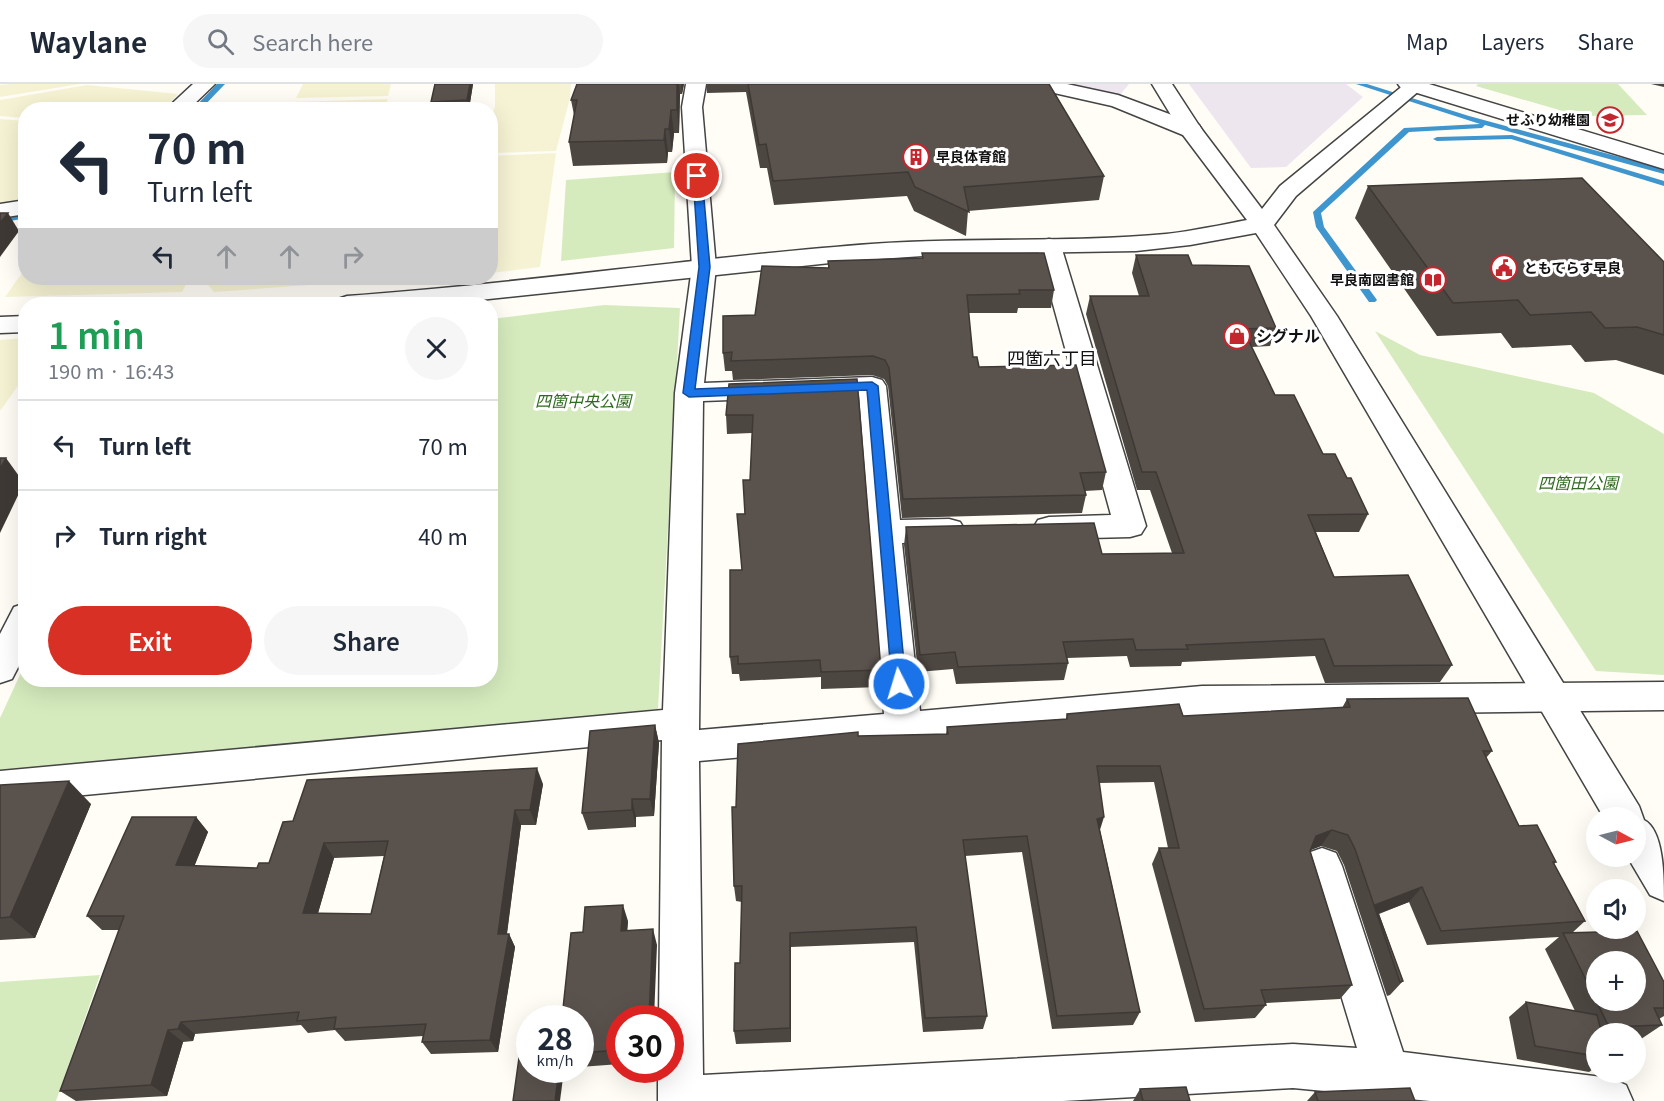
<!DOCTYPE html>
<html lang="en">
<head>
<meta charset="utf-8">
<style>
	:root { --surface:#fff; --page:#f6f6f7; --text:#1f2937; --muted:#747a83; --line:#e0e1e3; --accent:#d93025 }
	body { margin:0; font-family:Georgia,"Noto Sans JP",serif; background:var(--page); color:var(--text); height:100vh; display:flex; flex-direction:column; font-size:22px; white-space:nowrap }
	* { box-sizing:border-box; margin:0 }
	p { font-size:20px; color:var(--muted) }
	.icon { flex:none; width:33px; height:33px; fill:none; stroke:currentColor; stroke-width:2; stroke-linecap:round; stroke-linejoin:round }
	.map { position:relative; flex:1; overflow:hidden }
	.details { position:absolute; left:18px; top:213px; width:480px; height:390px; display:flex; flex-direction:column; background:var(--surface); border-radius:24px; box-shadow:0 6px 24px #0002 }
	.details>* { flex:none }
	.banner { position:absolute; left:18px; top:18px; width:480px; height:183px; border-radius:24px; box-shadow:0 6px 24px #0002; background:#fff; color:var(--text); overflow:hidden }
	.needle { width:39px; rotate:97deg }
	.tools { position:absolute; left:1586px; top:723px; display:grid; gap:12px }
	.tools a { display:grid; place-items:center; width:60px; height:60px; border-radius:50%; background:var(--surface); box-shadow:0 6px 24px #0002; font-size:30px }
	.speed { position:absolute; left:516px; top:921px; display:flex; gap:12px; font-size:30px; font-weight:700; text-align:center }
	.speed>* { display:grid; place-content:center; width:78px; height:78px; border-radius:50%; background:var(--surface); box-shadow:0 6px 24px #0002; line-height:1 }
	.speed small { font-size:15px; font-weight:400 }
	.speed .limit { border:9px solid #d22; background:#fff; color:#111 }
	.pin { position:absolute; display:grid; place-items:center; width:51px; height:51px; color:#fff; margin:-26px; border:3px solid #fff; border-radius:50%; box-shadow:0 2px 6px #0007 }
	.me { position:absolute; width:66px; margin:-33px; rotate:355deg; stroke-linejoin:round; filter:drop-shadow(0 0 4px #0008) }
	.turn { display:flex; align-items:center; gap:21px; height:126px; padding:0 30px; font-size:27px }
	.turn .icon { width:78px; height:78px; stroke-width:2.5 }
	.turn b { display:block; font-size:42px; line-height:51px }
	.lanes { display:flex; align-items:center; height:57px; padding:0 30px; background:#0003; justify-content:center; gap:30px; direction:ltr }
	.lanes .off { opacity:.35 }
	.round { display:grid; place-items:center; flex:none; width:63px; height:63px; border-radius:32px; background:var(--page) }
	.head { display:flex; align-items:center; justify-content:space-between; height:102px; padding:0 30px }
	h1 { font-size:36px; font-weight:600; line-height:45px; color:#1e9e55 }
	.action { display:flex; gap:12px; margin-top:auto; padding:12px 30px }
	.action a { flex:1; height:69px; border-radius:36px; background:var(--accent); color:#fff; font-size:24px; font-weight:600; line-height:69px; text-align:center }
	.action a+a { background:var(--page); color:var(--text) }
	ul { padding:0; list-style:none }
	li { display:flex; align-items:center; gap:18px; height:90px; padding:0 30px; border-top:2px solid var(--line) }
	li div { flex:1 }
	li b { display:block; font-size:22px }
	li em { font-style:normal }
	header { display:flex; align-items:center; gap:36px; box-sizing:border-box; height:84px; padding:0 30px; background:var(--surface); border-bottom:2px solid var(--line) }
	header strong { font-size:28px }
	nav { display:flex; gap:33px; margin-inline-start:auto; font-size:21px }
	.search { width:420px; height:54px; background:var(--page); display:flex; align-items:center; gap:15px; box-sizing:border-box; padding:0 21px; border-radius:33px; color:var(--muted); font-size:22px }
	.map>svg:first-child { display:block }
</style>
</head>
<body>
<header>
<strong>Waylane</strong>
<div class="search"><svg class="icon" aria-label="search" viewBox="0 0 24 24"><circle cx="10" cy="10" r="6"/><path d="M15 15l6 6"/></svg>Search here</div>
<nav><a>Map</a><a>Layers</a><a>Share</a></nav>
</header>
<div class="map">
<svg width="1664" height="1017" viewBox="0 0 1664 1017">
	<rect width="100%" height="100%" fill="#fffdf5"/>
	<g fill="#eee6ef">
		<path d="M 1065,0 L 1129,0 L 1120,11 Z"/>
		<path d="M 1189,0 L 1346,0 L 1363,13 L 1286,83 L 1251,84 Z"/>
	</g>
	<g fill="#f6f3d4">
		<path d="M 10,0 L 80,0 L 0,13 L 0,1 Z"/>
		<path d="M 303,0 L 391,0 L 388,12 L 296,14 Z"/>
		<path d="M 495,0 L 571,0 L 570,14 L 556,67 L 491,69 L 491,33 L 495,23 Z"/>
		<path d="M 87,1 L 178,10 L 164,25 L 26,26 L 25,34 L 0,32 L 0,16 Z"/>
		<path d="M 388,15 L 384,25 L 290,25 L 293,18 Z"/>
		<path d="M 0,35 L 25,37 L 25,117 L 0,121 Z"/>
		<path d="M 556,69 L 540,183 L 491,189 L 491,72 Z"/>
		<path d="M 25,185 L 26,194 L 189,194 L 182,208 L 5,213 Z"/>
		<path d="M 207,194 L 313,194 L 309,201 L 214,208 L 205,197 Z"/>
		<path d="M 25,254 L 25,292 L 0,327 L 0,256 Z"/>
	</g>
	<g fill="#d5ebbd">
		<path d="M 1478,0 L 1618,0 L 1647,31 L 1580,32 L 1476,2 Z"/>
		<path d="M 675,88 L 674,164 L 561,177 L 566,96 Z"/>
		<path d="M 604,221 L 680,224 L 658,625 L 0,694 L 0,634 L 25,580 L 26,596 L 490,596 L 491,235 Z"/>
		<path d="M 1375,247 L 1420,271 L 1594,309 L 1664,350 L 1664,591 L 1596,587 Z"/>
		<path d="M 100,891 L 56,1017 L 0,1017 L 0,898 Z"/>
	</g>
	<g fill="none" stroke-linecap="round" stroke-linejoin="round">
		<g fill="#3f96cf" fill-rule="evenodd">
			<path d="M 217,0 L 225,0 L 200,26 L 192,26 Z"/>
			<path d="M 1356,0 L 1367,0 L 1469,32 L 1664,85 L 1664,90 L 1485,41 L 1482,44 L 1409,48 L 1321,129 L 1324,143 L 1377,216 L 1375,218 L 1369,218 L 1316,143 L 1313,128 L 1404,44 L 1480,40 Z"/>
			<path d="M 1512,51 L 1664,97 L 1664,102 L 1511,55 L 1437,57 L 1433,55 L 1437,53 Z"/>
			<path d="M 26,129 L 26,134 L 0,139 L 0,133 Z"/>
		</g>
		<g stroke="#444" stroke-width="3">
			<g id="minor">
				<path d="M 193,0 L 215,0 L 188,26 L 165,26 Z"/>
				<path d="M 686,0 L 706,0 L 702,23 L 716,183 L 704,299 L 872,293 L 882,296 L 886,302 L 900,436 L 949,435 L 960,438 L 965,446 L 960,454 L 949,457 L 902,459 L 920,627 L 1202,602 L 1664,598 L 1664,626 L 1202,632 L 699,677 L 703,991 L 1293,960 L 1357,964 L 1302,782 L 1308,769 L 1322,764 L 1336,769 L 1342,782 L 1403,968 L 1610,994 L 1626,1001 L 1633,1017 L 1430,1017 L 1293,1004 L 1063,1017 L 658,1017 L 658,986 L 670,986 L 670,934 L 659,934 L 662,656 L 0,719 L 0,687 L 663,626 L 675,309 L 692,183 L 682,23 ZM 859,311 L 884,630 L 699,646 L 703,317 Z"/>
				<path d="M 1029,0 L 1067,0 L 1118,11 L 1199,41 L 1202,46 L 1199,51 L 1191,52 L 1183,51 L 1112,22 L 1032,4 Z"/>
				<path d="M 1398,0 L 1429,0 L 1664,71 L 1664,85 L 1401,4 Z"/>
				<path d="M 26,116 L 26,130 L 0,134 L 0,120 Z"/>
				<path d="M 1049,155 L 1058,157 L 1061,162 L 1146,442 L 1141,450 L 1130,453 L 1049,455 L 1038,452 L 1033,444 L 1038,436 L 1049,433 L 1111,431 L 1037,162 L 1040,157 Z"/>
				<path d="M 26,519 L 26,568 L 12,595 L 0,599 L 0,550 L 14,523 Z"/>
			</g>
		</g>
		<g stroke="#444" stroke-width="3">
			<g id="tertiary">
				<path d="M 1152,0 L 1172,0 L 1200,43 L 1262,125 L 1280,102 L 1405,0 L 1427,0 L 1296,112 L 1274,141 L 1337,232 L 1639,722 L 1644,736 C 1664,746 1664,794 1664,817 L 1650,811 L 1627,772 L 1635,772 L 1635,734 L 1604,734 L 1311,232 L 1256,149 L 1190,161 L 1136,167 L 952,170 L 849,177 L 442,220 L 334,220 L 338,215 L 347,212 C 522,200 696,173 871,160 C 969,153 1068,159 1166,150 C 1193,147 1220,141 1247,136 L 1183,51 Z"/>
				<path d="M 26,232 L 26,248 L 0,249 L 0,233 Z"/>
			</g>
		</g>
		<use href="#minor" fill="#fff" fill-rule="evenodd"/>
		<use href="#tertiary" fill="#fff" fill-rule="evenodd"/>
	</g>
	<g fill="#4d4742" fill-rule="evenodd">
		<path d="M 435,0 L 473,0 L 469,25 L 433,26 L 431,18 Z"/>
		<path d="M 577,0 L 684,0 L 682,10 L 680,10 L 679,49 L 674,49 L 672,68 L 668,68 L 667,79 L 573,82 L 569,58 L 574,31 L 571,16 Z"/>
		<path d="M 706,0 L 1049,0 L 1104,92 L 1099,116 L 968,127 L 966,152 L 914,127 L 907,112 L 774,121 L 767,84 L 760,84 L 746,8 L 707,9 Z"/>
		<path d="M 1651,0 L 1664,0 L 1664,3 Z"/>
		<path d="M 1368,102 L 1664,178 L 1664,291 L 1616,276 L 1585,278 L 1571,261 L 1512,264 L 1501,249 L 1437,252 L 1355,134 Z"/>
		<path d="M 922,169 L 1054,206 L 1051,224 L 1018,224 L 1017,229 L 968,229 L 973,273 L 979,283 L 1106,388 L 1102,406 L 1085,407 L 1086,411 L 1082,429 L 902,434 L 888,302 L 884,295 L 872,291 L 733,296 L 732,287 L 725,287 L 723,269 L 755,231 L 828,184 L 828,177 L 922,174 Z"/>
		<path d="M 1136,171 L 1192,181 L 1276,244 L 1270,262 L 1251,263 L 1275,311 L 1323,370 L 1347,394 L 1368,430 L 1359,448 L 1316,448 L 1334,493 L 1452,581 L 1440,598 L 1325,599 L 1315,572 L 1182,578 L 1181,582 L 1130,583 L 1127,572 L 1067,574 L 1068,579 L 1064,596 L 956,600 L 953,585 L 918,588 L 904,461 L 906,443 L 1102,470 L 1172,469 L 1150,406 L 1137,406 L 1086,230 L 1090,212 L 1139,212 L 1132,189 Z"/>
		<path d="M 857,295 L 881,586 L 880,603 L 821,605 L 821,593 L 740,597 L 739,590 L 732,590 L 730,573 L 742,486 L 745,430 L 750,396 L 752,349 L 727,350 L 726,331 Z"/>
		<path d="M 1347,615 L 1492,667 L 1486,674 L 1519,742 L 1556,778 L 1554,780 L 1585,837 L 1572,849 L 1664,898 L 1664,932 L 1659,935 L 1662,941 L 1641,955 L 1635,955 L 1635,950 L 1596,950 L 1596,983 L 1589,988 L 1517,975 L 1509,933 L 1526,918 L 1575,927 L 1545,865 L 1559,853 L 1427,861 L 1409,818 L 1379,830 L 1403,897 L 1390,911 L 1387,912 L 1344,781 L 1337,767 L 1321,762 L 1310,766 L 1352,901 L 1340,915 L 1265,919 L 1266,921 L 1255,934 L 1195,938 L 1152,780 L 1159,764 L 1168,764 L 1154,698 L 1099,699 L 1100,746 L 1140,928 L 1133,941 L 1052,945 L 1022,768 L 965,772 L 987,932 L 983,945 L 923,948 L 914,858 L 791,863 L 791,958 L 736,960 L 734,947 L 740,879 L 742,818 L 736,817 L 734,802 L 736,723 L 858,652 L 946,650 L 947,643 L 1066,635 L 1067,630 L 1183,632 L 1342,624 Z"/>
		<path d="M 655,641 L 659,659 L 654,732 L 636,733 L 636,743 L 588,746 L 582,729 Z"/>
		<path d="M 543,700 L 536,741 L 521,741 L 507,850 L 509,850 L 515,863 L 498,968 L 431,970 L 422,958 L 423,952 L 345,957 L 335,946 L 308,949 L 301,941 L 195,950 L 193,957 L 183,958 L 167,1012 L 76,1017 L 60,1007 L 119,846 L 102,846 L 87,832 L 196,733 L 208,748 L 194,782 L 257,784 L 269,779 L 293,737 ZM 384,772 L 371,830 L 318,829 L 334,774 Z"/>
		<path d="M 0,701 L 91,720 L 35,854 L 0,856 Z"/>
		<path d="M 628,837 L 627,847 L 657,861 L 620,934 L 620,980 L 580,983 L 583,848 Z"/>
		<path d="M 1140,1005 L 1190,1017 L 1133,1017 Z"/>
		<path d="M 1315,1008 L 1415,1017 L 1307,1017 Z"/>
	</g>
	<g fill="#3f3936">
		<path d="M 470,0 L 473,0 L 469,25 L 467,16 Z"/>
		<path d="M 677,0 L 679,0 L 680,10 L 679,49 L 677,26 Z"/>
		<path d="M 681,0 L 684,0 L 682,10 Z"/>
		<path d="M 671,26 L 674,49 L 672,68 L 669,45 Z"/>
		<path d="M 665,45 L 668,68 L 667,79 L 664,56 Z"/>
		<path d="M 8,129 L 19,147 L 0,173 L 0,139 Z"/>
		<path d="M 6,374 L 24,399 L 0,449 L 0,385 Z"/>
		<path d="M 655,641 L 659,659 L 654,732 L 650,715 Z"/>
		<path d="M 537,684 L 543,700 L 536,741 L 530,726 Z"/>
		<path d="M 69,697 L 91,720 L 35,854 L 10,833 Z"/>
		<path d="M 632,715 L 636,733 L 636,743 L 632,726 Z"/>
		<path d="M 515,726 L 521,741 L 505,863 L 498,850 Z"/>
		<path d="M 196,733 L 208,748 L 189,796 L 176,781 Z"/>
		<path d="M 1104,733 L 1099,749 L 1097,735 Z"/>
		<path d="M 1332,746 L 1321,762 L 1306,768 L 1316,752 Z"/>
		<path d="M 324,759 L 334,774 L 314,843 L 303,829 Z"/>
		<path d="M 1422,803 L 1409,818 L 1377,830 L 1375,821 Z"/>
		<path d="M 623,821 L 628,837 L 626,863 L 621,847 Z"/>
		<path d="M 653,845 L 657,861 L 654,934 L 649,934 Z"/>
		<path d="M 790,849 L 791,863 L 791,958 L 790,944 Z"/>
		<path d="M 509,850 L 515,863 L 498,968 L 490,956 Z"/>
		<path d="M 181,938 L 195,950 L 193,957 L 178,945 Z"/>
		<path d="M 168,946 L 183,958 L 167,1012 L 151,1001 Z"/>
		<path d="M 559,986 L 564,986 L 560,1017 L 555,1017 Z"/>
	</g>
	<g fill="#5a524d" stroke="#3f3936" stroke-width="1.5" fill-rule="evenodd">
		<path d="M 435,0 L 470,0 L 467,16 L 431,18 Z"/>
		<path d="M 577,0 L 677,0 L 677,26 L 671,26 L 669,45 L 665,45 L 664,56 L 569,58 L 577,16 L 571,16 Z"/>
		<path d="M 748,0 L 1049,0 L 1104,92 L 964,103 L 969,128 L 915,103 L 908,88 L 773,97 L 766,60 L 759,61 Z"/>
		<path d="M 1582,94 L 1664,178 L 1664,251 L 1637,243 L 1605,244 L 1591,228 L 1530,231 L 1518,216 L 1453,219 L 1368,102 Z"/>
		<path d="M 0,129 L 8,129 L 0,139 Z"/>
		<path d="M 922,169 L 1044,169 L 1054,206 L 1019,206 L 1020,210 L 967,211 L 973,273 L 977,273 L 979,283 L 1076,281 L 1106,388 L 1080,389 L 1086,411 L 903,415 L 889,284 L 885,276 L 873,272 L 731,277 L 732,268 L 723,269 L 723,232 L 755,231 L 762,182 L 829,184 L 828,177 L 923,174 Z"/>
		<path d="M 1136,171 L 1188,171 L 1192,181 L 1249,182 L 1276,244 L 1243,245 L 1275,311 L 1294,311 L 1323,370 L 1335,370 L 1347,394 L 1351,394 L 1368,430 L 1308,431 L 1334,493 L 1408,491 L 1452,581 L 1334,582 L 1324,555 L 1186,561 L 1188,565 L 1136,566 L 1133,555 L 1063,558 L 1068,579 L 958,583 L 955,568 L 920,571 L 906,443 L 1094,439 L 1102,470 L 1184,469 L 1156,388 L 1142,388 L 1090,212 L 1149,212 Z"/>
		<path d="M 857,295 L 881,586 L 821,588 L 820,576 L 738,580 L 738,572 L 730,573 L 730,486 L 742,486 L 737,430 L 745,430 L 743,396 L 750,396 L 753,331 L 726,331 L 729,300 Z"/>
		<path d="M 0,374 L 6,374 L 0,385 Z"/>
		<path d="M 1468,614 L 1492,667 L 1483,667 L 1519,742 L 1537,741 L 1556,778 L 1553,778 L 1585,837 L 1441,847 L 1422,803 L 1375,821 L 1403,897 L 1400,898 L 1355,765 L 1348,751 L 1332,746 L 1316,752 L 1310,767 L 1352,901 L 1261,906 L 1266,921 L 1204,925 L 1159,764 L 1179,764 L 1160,682 L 1097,682 L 1104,733 L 1097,735 L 1140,928 L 1057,932 L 1027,752 L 963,756 L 987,932 L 925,934 L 916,843 L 790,849 L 790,944 L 734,947 L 735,879 L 740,879 L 742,802 L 734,802 L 732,723 L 736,723 L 738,660 L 858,648 L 858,652 L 948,650 L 947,643 L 1067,635 L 1067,630 L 1179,620 L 1183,632 L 1350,623 L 1347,615 Z"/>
		<path d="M 655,641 L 650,715 L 632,715 L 632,726 L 582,729 L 590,647 Z"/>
		<path d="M 537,684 L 530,726 L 515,726 L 498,850 L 509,850 L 490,956 L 422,958 L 426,940 L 334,945 L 336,933 L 297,937 L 299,928 L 181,938 L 178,945 L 168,946 L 151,1001 L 60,1007 L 124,832 L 87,832 L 132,733 L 196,733 L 176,781 L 257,784 L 259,779 L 269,779 L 283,738 L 293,737 L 307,696 ZM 388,757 L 371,830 L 303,829 L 324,759 Z"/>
		<path d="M 69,697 L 10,833 L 0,834 L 0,701 Z"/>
		<path d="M 623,821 L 621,847 L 653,845 L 649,934 L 620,934 L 620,966 L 580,969 L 580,934 L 562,934 L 571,849 L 583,848 L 585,823 Z"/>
		<path d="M 1637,847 L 1664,898 L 1664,924 L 1654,924 L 1662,941 L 1609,943 L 1563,849 ZM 1596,878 L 1635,878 L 1635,916 L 1596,916 Z"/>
		<path d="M 1526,918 L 1597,931 L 1602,950 L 1596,950 L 1596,972 L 1535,962 Z"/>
		<path d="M 530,973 L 530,986 L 559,986 L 555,1017 L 513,1017 L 519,974 Z"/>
		<path d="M 1186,1003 L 1190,1017 L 1143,1017 L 1140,1005 Z"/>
		<path d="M 1410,1004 L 1415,1017 L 1318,1017 L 1315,1008 Z"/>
	</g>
	<path fill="#1a73e8" stroke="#114b97" stroke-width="1.5" d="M 697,89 L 702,92 L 710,183 L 695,305 L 872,298 L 878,302 L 906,600 L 904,604 L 894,604 L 892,600 L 867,306 L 689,313 L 683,309 L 699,183 L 693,92 Z"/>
	<defs>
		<g id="school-ring" transform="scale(1.35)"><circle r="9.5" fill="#fff" stroke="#c4262e" stroke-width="1.5"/><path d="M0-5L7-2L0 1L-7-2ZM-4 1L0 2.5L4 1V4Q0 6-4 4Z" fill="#c4262e"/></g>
		<g id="building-ring" transform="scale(1.35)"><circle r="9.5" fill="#fff" stroke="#c4262e" stroke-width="1.5"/><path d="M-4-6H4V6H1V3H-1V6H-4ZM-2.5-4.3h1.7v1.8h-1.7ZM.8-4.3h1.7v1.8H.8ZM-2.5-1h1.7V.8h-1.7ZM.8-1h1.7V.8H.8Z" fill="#c4262e"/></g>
		<g id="civic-ring" transform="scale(1.35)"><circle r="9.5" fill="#fff" stroke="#c4262e" stroke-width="1.5"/><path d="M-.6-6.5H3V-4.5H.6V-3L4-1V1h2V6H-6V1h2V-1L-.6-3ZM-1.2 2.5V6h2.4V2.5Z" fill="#c4262e"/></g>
		<g id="library-ring" transform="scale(1.35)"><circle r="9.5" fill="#fff" stroke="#c4262e" stroke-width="1.5"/><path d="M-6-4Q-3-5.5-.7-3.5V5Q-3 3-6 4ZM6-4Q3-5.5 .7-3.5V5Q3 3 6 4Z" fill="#c4262e"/></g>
		<g id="shop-ring" transform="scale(1.35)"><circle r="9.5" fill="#fff" stroke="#c4262e" stroke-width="1.5"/><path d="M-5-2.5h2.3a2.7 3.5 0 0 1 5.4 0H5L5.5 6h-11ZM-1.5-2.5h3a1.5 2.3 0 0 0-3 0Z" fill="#c4262e"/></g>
	</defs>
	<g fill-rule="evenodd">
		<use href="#school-ring" x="1610" y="36"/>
		<use href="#building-ring" x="916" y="73"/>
		<use href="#civic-ring" x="1504" y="184"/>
		<use href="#library-ring" x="1433" y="196"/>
		<use href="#shop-ring" x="1237" y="252"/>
	</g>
	<g text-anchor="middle" stroke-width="6" stroke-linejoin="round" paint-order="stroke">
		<g font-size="14" font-weight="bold" fill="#111" stroke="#fff" text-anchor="end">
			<text x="1590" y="41">せふり幼稚園</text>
			<text x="936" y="78" text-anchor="start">早良体育館</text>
			<text x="1524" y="189" text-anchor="start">ともてらす早良</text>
			<text x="1414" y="201">早良南図書館</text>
		</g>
		<g font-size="16" font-weight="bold" fill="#111" stroke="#fff" text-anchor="start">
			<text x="1256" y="258">シグナル</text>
		</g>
		<g font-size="16" font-style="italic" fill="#2f6b1f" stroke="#fff">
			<text x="583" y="323">四箇中央公園</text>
			<text x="1578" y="405">四箇田公園</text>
		</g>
		<g font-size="18" fill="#111" stroke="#fff">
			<text x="1052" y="281">四箇六丁目</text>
		</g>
	</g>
</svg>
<div class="tools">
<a><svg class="needle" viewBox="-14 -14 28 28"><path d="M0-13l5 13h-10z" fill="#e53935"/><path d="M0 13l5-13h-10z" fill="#747a83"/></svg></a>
<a><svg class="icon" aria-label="sound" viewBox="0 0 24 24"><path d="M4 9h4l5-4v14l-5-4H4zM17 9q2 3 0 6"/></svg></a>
<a>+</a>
<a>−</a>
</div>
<div class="speed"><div>28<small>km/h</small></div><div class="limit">30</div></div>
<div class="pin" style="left:697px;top:92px;background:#d93025"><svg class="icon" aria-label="arrive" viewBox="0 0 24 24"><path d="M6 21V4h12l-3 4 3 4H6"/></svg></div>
<svg class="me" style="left:899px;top:600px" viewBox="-20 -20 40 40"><circle r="17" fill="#1a73e8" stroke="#fff" stroke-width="3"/><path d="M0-11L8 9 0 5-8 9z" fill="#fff"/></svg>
<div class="banner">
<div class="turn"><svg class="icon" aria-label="left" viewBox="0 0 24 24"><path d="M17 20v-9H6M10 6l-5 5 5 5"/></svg><div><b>70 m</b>Turn left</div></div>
<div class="lanes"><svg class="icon" aria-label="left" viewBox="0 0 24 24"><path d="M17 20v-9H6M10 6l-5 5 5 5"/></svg><svg class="icon off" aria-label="ahead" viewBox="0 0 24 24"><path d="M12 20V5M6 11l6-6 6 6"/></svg><svg class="icon off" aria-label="ahead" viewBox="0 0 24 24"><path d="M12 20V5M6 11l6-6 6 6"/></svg><svg class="icon off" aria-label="right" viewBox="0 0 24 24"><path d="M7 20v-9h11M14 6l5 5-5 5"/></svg></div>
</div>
<section class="details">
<div class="head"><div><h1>1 min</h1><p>190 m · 16:43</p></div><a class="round"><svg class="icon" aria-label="close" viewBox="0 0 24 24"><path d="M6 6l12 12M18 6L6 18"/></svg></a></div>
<ul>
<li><svg class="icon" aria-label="left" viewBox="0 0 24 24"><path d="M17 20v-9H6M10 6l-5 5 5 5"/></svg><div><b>Turn left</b></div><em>70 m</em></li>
<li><svg class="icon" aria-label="right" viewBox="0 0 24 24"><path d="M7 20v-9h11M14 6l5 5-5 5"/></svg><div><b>Turn right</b></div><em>40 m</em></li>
</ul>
<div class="action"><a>Exit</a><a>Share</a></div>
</section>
</div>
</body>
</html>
